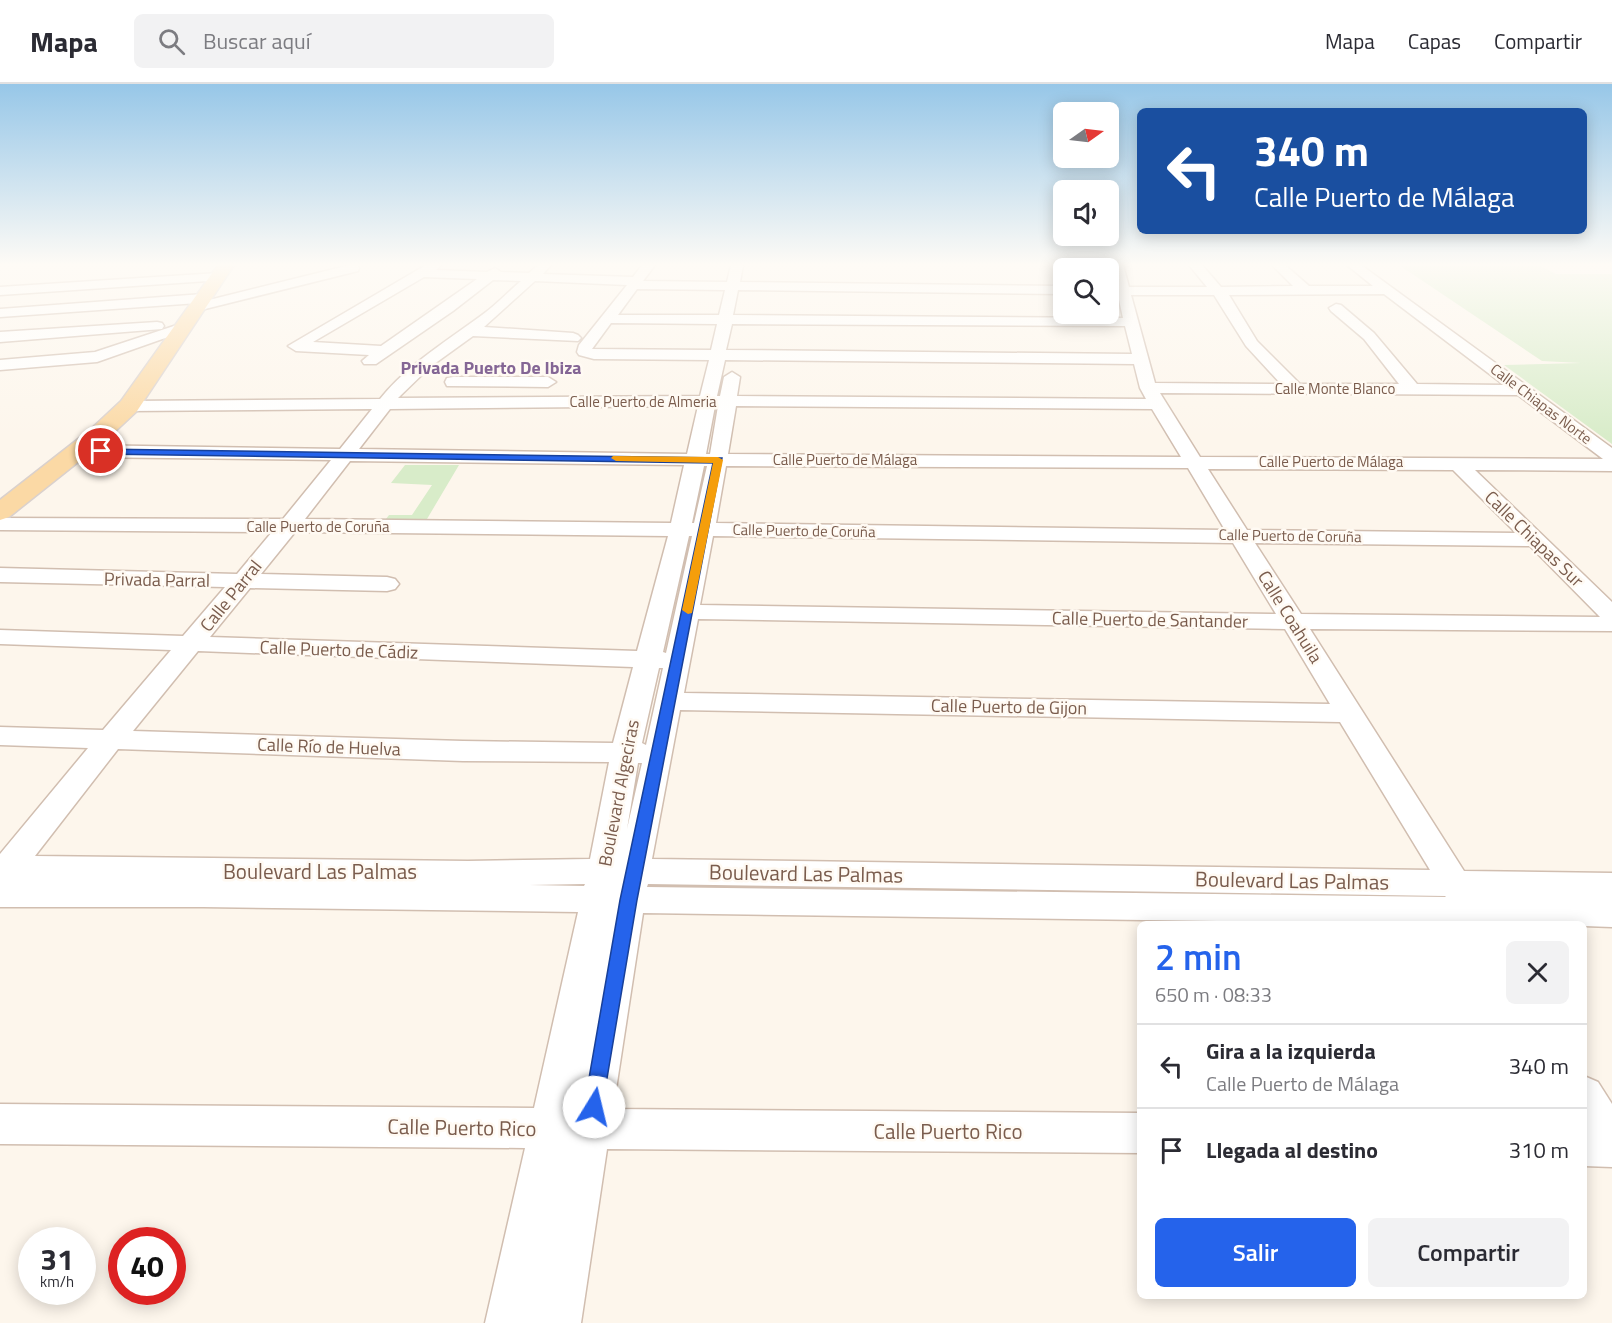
<!DOCTYPE html>
<html lang="es">
<head>
<meta charset="utf-8">
<style>
	:root { --surface:#fff; --page:#f2f2f3; --text:#2b2b33; --muted:#7c7c81; --line:#e1e1e2; --accent:#2563eb }
	body { margin:0; font-family:"Titillium Web",sans-serif; background:var(--page); color:var(--text); height:100vh; display:flex; flex-direction:column; font-size:22px; white-space:nowrap }
	* { box-sizing:border-box; margin:0 }
	p { font-size:20px; color:var(--muted) }
	.icon { flex:none; width:33px; height:33px; fill:none; stroke:currentColor; stroke-width:2; stroke-linecap:round; stroke-linejoin:round }
	.map { position:relative; flex:1; overflow:hidden }
	.panel { position:absolute; left:1137px; top:837px; width:450px; height:378px; display:flex; flex-direction:column; background:var(--surface); border-radius:9px; box-shadow:0 3px 15px #0003 }
	.panel>* { flex:none }
	.top-card { position:absolute; left:1137px; top:24px; width:450px; height:126px; border-radius:9px; box-shadow:0 3px 15px #0003; background:#1a4fa0; color:#fff; overflow:hidden }
	.needle { width:39px; rotate:76deg }
	.tools { position:absolute; left:1053px; top:18px; display:grid; gap:12px }
	.tools a { display:grid; place-items:center; width:66px; height:66px; border-radius:9px; background:var(--surface); box-shadow:0 3px 15px #0003; font-size:30px }
	.speed { position:absolute; left:18px; top:1143px; display:flex; gap:12px; font-size:30px; font-weight:700; text-align:center }
	.speed>* { display:grid; place-content:center; width:78px; height:78px; border-radius:50%; background:var(--surface); box-shadow:0 3px 15px #0003; line-height:1 }
	.speed small { font-size:15px; font-weight:400 }
	.speed .limit { border:9px solid #d22; background:#fff; color:#111 }
	.pin { position:absolute; display:grid; place-items:center; width:51px; height:51px; color:#fff; margin:-26px; border:3px solid #fff; border-radius:50%; box-shadow:0 2px 6px #0007 }
	.me { position:absolute; width:66px; margin:-33px; rotate:9deg; stroke-linejoin:round; filter:drop-shadow(0 0 4px #0008) }
	.turn { display:flex; align-items:center; gap:21px; height:126px; padding:0 18px; font-size:27px }
	.turn .icon { width:78px; height:78px; stroke-width:2.5 }
	.turn b { display:block; font-size:42px; line-height:51px }
	.round { display:grid; place-items:center; flex:none; width:63px; height:63px; border-radius:9px; background:var(--page) }
	.overview { display:flex; align-items:center; justify-content:space-between; height:102px; padding:0 18px }
	h1 { font-size:36px; font-weight:600; line-height:45px; color:var(--accent) }
	.cta { display:flex; gap:12px; margin-top:auto; padding:12px 18px }
	.cta a { flex:1; height:69px; border-radius:9px; background:var(--accent); color:#fff; font-size:24px; font-weight:600; line-height:69px; text-align:center }
	.cta a+a { background:var(--page); color:var(--text) }
	ul { padding:0; list-style:none }
	li { display:flex; align-items:center; gap:18px; height:84px; padding:0 18px; border-top:2px solid var(--line) }
	li div { flex:1 }
	li b { display:block; font-size:22px }
	li em { font-style:normal }
	header { display:flex; align-items:center; gap:36px; box-sizing:border-box; height:84px; padding:0 30px; background:var(--surface); border-bottom:2px solid var(--line) }
	header strong { font-size:28px }
	nav { display:flex; gap:33px; margin-inline-start:auto; font-size:21px }
	.search { width:420px; height:54px; background:var(--page); display:flex; align-items:center; gap:15px; box-sizing:border-box; padding:0 21px; border-radius:9px; color:var(--muted); font-size:22px }
	.map>svg:first-child { display:block }
</style>
</head>
<body>
<header>
<strong>Mapa</strong>
<div class="search"><svg class="icon" aria-label="search" viewBox="0 0 24 24"><circle cx="10" cy="10" r="6"/><path d="M15 15l6 6"/></svg>Buscar aquí</div>
<nav><a>Mapa</a><a>Capas</a><a>Compartir</a></nav>
</header>
<div class="map">
<svg width="1612" height="1239" viewBox="0 0 1612 1239">
	<rect width="100%" height="100%" fill="#fdf6ec"/>
	<g fill="#d8ecc9">
		<path d="M 1399,181 L 1539,181 L 1556,190 L 1612,190 L 1612,360 L 1504,281 L 1581,279 L 1542,277 Z"/>
		<path d="M 405,381 L 459,381 L 427,435 L 386,435 L 389,431 L 412,431 L 432,401 L 391,399 Z"/>
	</g>
	<g fill="none" stroke-linecap="round" stroke-linejoin="round">
		<g stroke="#d1beb0" stroke-width="3">
			<g id="minor">
				<path d="M 350,181 L 358,181 L 359,184 L 358,187 L 197,227 L 190,223 L 198,219 L 0,233 L 0,225 L 203,210 L 208,211 L 209,216 Z"/>
				<path d="M 426,181 L 441,181 L 436,186 L 487,188 L 495,184 L 501,188 L 529,189 L 538,181 L 551,181 L 543,190 L 633,193 L 642,181 L 655,181 L 643,197 L 727,198 L 731,181 L 743,181 L 740,198 L 1064,202 L 1064,210 L 738,206 L 733,231 L 1123,234 L 1118,211 L 1108,211 L 1108,203 L 1116,203 L 1111,181 L 1123,181 L 1129,203 L 1207,203 L 1189,181 L 1202,181 L 1221,203 L 1293,202 L 1272,181 L 1285,181 L 1309,202 L 1373,202 L 1347,181 L 1361,181 L 1612,364 L 1612,387 L 1475,386 L 1612,518 L 1612,547 L 1310,545 L 1464,787 L 1612,789 L 1612,815 L 1477,814 L 1612,815 L 1612,843 L 1584,842 L 1584,840 L 1426,840 L 643,829 L 613,1025 L 1140,1029 L 1140,1069 L 607,1065 L 581,1239 L 533,1239 L 551,1142 L 533,1239 L 485,1239 L 525,1064 L 0,1060 L 0,1020 L 534,1024 L 578,828 L 203,823 L 0,823 L 0,770 L 88,664 L 0,661 L 0,643 L 103,646 L 171,566 L 0,560 L 0,546 L 183,552 L 225,503 L 0,498 L 0,484 L 237,490 L 272,448 L 0,446 L 0,434 L 283,435 L 331,376 L 79,373 L 72,371 L 70,367 L 72,363 L 79,361 L 340,365 L 372,325 L 129,327 L 123,326 L 120,322 L 123,318 L 129,317 L 380,315 C 409,279 449,256 486,228 C 498,219 509,207 521,197 L 493,196 L 453,227 L 376,280 L 364,280 L 362,277 L 369,271 L 296,267 L 288,262 ZM 424,193 L 477,195 L 381,262 L 313,258 ZM 535,197 L 627,201 L 579,261 L 577,268 L 579,271 L 594,275 L 709,276 L 700,312 L 398,314 L 430,283 L 473,252 L 578,257 L 581,254 L 578,251 L 573,249 L 484,243 ZM 637,205 L 725,206 L 719,231 L 618,231 ZM 1384,210 L 1504,301 L 1417,300 L 1374,249 L 1341,221 L 1336,220 L 1329,224 L 1331,227 L 1364,255 L 1399,300 L 1300,300 L 1257,257 L 1229,211 ZM 1131,211 L 1214,211 L 1246,262 L 1281,300 L 1155,299 ZM 611,239 L 717,240 L 711,266 L 592,265 ZM 732,240 L 1125,242 L 1132,270 L 726,266 ZM 725,276 L 1134,280 L 1140,304 L 1146,315 L 737,312 L 740,293 L 732,288 L 724,293 L 720,312 L 717,312 ZM 1160,309 L 1518,311 L 1603,375 L 1200,373 ZM 698,322 L 687,370 L 359,365 L 390,325 ZM 715,322 L 718,322 L 710,370 L 706,370 ZM 736,322 L 1152,325 L 1181,373 L 728,370 ZM 350,377 L 684,381 L 671,439 L 305,435 ZM 704,382 L 707,382 L 694,439 L 692,439 ZM 726,382 L 1188,384 L 1225,446 L 716,439 ZM 1208,385 L 1453,386 L 1516,449 L 1247,446 ZM 295,448 L 668,452 L 637,567 L 210,553 L 250,504 L 387,507 L 395,505 L 399,500 L 395,495 L 387,493 L 261,490 ZM 689,452 L 692,452 L 666,569 L 663,568 ZM 713,452 L 1233,459 L 1276,530 L 700,521 ZM 1255,459 L 1530,462 L 1600,533 L 1301,530 ZM 698,535 L 1285,545 L 1330,620 L 684,609 ZM 198,567 L 633,583 L 613,659 L 463,657 L 133,647 ZM 659,584 L 663,584 L 646,661 L 642,659 ZM 680,626 L 1340,638 L 1430,786 L 652,775 ZM 118,665 L 463,677 L 609,678 L 590,775 L 468,777 L 35,772 ZM 638,679 L 642,679 L 627,745 ZM 585,800 L 584,802 L 529,801 ZM 648,800 L 1445,812 L 1446,813 L 647,803 Z"/>
				<path d="M 218,189 L 223,190 L 225,193 L 223,196 L 0,211 L 0,203 Z"/>
				<path d="M 157,238 L 162,239 L 164,242 L 162,245 L 0,258 L 0,248 Z"/>
				<path d="M 183,239 L 190,243 L 188,246 L 97,278 L 0,286 L 0,276 L 95,268 Z"/>
				<path d="M 453,293 L 548,293 L 556,298 L 548,303 L 447,302 L 445,298 L 447,294 Z"/>
				<path d="M 1584,992 L 1598,998 L 1612,1020 L 1612,1083 L 1584,1082 Z"/>
			</g>
		</g>
		<g stroke="#dad1cd" stroke-width="3">
			<path id="major" d="M 218,181 L 234,181 L 137,327 L 107,355 L 9,433 L 0,436 L 0,416 L 91,345 L 121,317 Z"/>
		</g>
		<use href="#minor" fill="#fff" fill-rule="evenodd"/>
		<use href="#major" fill="#fbd9a5" fill-rule="evenodd"/>
	</g>
	<linearGradient id="sky" x2="0" y2="1"><stop stop-color="#97c7e8"/><stop offset="0.51" stop-color="#fefbf6"/><stop offset="1" stop-color="#fefbf6" stop-opacity="0"/></linearGradient>
	<rect width="1612" height="354" fill="url(#sky)"/>
	<path fill="#2563eb" stroke="#184099" stroke-width="1.5" d="M 98,365 L 722,374 L 637,816 L 601,1030 L 594,1033 L 587,1030 L 584,1023 L 620,816 L 713,379 L 101,370 L 98,369 Z"/>
	<path fill="#f59e0b" d="M 613,372 L 718,373 L 723,376 L 692,529 L 688,530 L 682,526 L 713,379 L 616,377 L 611,374 Z"/>
	<g text-anchor="middle" stroke-width="5" stroke-linejoin="round" paint-order="stroke">
		<g font-size="15" fill="#7a5c4d" stroke="#fffaf3">
			<text x="1335" y="310">Calle Monte Blanco</text>
			<text x="643" y="323">Calle Puerto de Almeria</text>
			<text transform="translate(1541 320) rotate(37)" y="5">Calle Chiapas Norte</text>
			<text x="845" y="381">Calle Puerto de Málaga</text>
			<text x="1331" y="383">Calle Puerto de Málaga</text>
			<text x="318" y="448">Calle Puerto de Coruña</text>
			<text transform="translate(804 447) rotate(1)" y="5">Calle Puerto de Coruña</text>
			<text transform="translate(1290 452) rotate(1)" y="5">Calle Puerto de Coruña</text>
		</g>
		<g font-size="18" font-weight="bold" fill="#846695" stroke="#fffaf3">
			<text x="491" y="290">Privada Puerto De Ibiza</text>
		</g>
		<g font-size="18" fill="#7a5c4d" stroke="#fffaf3">
			<text transform="translate(1534 455) rotate(44)" y="6">Calle Chiapas Sur</text>
			<text transform="translate(157 496) rotate(1)" y="6">Privada Parral</text>
			<text transform="translate(231 512) rotate(-51)" y="6">Calle Parral</text>
			<text transform="translate(1290 533) rotate(58)" y="6">Calle Coahuila</text>
			<text transform="translate(1150 536) rotate(1)" y="6">Calle Puerto de Santander</text>
			<text transform="translate(339 566) rotate(2)" y="6">Calle Puerto de Cádiz</text>
			<text transform="translate(1009 623) rotate(1)" y="6">Calle Puerto de Gijon</text>
			<text transform="translate(329 663) rotate(2)" y="6">Calle Río de Huelva</text>
			<text transform="translate(619 709) rotate(-79)" y="6">Boulevard Algeciras</text>
		</g>
		<g font-size="21" fill="#7a5c4d" stroke="#fffaf3">
			<text x="320" y="795">Boulevard Las Palmas</text>
			<text transform="translate(806 790) rotate(1)" y="7">Boulevard Las Palmas</text>
			<text transform="translate(1292 797) rotate(1)" y="7">Boulevard Las Palmas</text>
			<text transform="translate(462 1044) rotate(1)" y="7">Calle Puerto Rico</text>
			<text x="948" y="1055">Calle Puerto Rico</text>
		</g>
	</g>
</svg>
<div class="tools">
<a><svg class="needle" viewBox="-14 -14 28 28"><path d="M0-13l5 13h-10z" fill="#e53935"/><path d="M0 13l5-13h-10z" fill="#7c7c81"/></svg></a>
<a><svg class="icon" aria-label="sound" viewBox="0 0 24 24"><path d="M4 9h4l5-4v14l-5-4H4zM17 9q2 3 0 6"/></svg></a>
<a><svg class="icon" aria-label="search" viewBox="0 0 24 24"><circle cx="10" cy="10" r="6"/><path d="M15 15l6 6"/></svg></a>
</div>
<div class="speed"><div>31<small>km/h</small></div><div class="limit">40</div></div>
<div class="pin" style="left:101px;top:367px;background:#d93025"><svg class="icon" aria-label="arrive" viewBox="0 0 24 24"><path d="M6 21V4h12l-3 4 3 4H6"/></svg></div>
<svg class="me" style="left:594px;top:1023px" viewBox="-20 -20 40 40"><circle r="19" fill="#fff"/><path d="M0-13L10 11 0 6-10 11z" fill="#2563eb"/></svg>
<div class="top-card">
<div class="turn"><svg class="icon" aria-label="left" viewBox="0 0 24 24"><path d="M17 20v-9H6M10 6l-5 5 5 5"/></svg><div><b>340 m</b>Calle Puerto de Málaga</div></div>
</div>
<section class="panel">
<div class="overview"><div><h1>2 min</h1><p>650 m · 08:33</p></div><a class="round"><svg class="icon" aria-label="close" viewBox="0 0 24 24"><path d="M6 6l12 12M18 6L6 18"/></svg></a></div>
<ul>
<li><svg class="icon" aria-label="left" viewBox="0 0 24 24"><path d="M17 20v-9H6M10 6l-5 5 5 5"/></svg><div><b>Gira a la izquierda</b><p>Calle Puerto de Málaga</p></div><em>340 m</em></li>
<li><svg class="icon" aria-label="arrive" viewBox="0 0 24 24"><path d="M6 21V4h12l-3 4 3 4H6"/></svg><div><b>Llegada al destino</b></div><em>310 m</em></li>
</ul>
<div class="cta"><a>Salir</a><a>Compartir</a></div>
</section>
</div>
</body>
</html>
